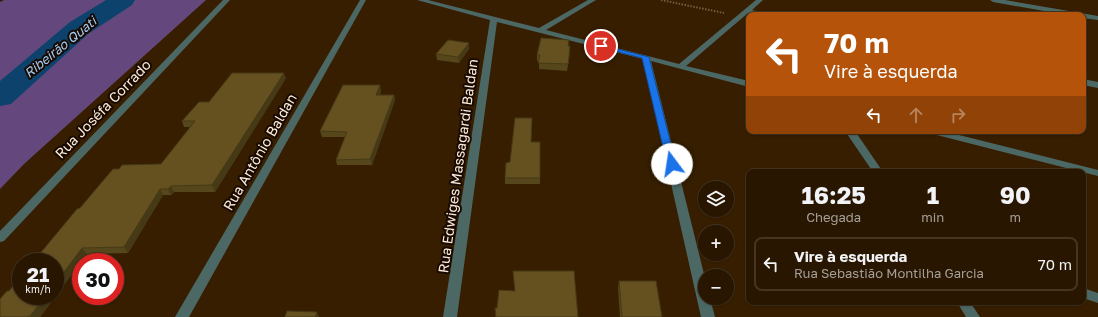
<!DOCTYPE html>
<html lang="pt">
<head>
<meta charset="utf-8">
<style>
	:root { --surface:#291600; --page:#311f0a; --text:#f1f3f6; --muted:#a59f99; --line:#453522 }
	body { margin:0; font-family:"Golos Text",sans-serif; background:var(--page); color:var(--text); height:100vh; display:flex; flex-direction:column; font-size:15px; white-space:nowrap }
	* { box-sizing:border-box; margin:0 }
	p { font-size:13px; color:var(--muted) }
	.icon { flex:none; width:22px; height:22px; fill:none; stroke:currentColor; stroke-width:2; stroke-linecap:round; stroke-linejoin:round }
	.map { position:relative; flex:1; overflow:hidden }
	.drawer { position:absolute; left:746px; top:169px; width:340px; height:136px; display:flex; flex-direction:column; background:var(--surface); border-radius:8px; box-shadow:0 1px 3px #0004,0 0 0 1px var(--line) }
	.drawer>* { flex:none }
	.guide { position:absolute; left:746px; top:12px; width:340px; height:122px; border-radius:8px; box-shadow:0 1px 3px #0004,0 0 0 1px var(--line); background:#b45309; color:#fff; overflow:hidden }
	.fabs { position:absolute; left:698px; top:181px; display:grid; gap:8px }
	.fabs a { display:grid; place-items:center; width:36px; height:36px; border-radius:50%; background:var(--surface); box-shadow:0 1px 3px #0004,0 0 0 1px var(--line); font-size:20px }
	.speed { position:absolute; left:12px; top:253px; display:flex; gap:8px; font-size:20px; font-weight:700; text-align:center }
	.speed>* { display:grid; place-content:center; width:52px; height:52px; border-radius:50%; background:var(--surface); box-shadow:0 1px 3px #0004,0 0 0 1px var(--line); line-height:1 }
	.speed small { font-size:10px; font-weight:400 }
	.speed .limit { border:6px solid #d22; background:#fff; color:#111 }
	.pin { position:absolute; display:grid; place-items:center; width:34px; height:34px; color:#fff; margin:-17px; border:2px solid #fff; border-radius:50%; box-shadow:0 1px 4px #0007 }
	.me { position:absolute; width:44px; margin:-22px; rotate:346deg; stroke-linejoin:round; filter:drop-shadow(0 0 3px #0008) }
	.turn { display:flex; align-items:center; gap:14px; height:84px; padding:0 12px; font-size:18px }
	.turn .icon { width:52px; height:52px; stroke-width:2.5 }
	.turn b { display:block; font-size:28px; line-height:34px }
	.lanes { display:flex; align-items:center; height:38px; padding:0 12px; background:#0003; justify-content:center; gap:20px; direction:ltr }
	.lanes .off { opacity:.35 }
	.eta { display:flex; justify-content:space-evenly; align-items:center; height:68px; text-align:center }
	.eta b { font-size:24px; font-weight:700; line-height:28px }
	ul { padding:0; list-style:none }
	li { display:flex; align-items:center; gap:12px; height:54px; margin:0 8px 6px; padding:0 4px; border:2px solid var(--line); border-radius:8px }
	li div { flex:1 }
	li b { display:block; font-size:15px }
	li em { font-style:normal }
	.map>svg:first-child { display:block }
</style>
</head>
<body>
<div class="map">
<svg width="1098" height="317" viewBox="0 0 1098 317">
	<rect width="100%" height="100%" fill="#371e00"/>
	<path fill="#64487d" d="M 4,0 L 206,0 L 24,164 L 0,189 L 0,2 Z"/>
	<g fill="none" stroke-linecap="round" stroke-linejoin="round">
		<path fill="#0c426c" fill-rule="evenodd" d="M 106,0 L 135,0 L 132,5 L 88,34 L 11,104 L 0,106 L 0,81 L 70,22 Z"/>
		<path stroke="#745d43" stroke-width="2" stroke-dasharray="1.5 1.5" stroke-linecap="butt" d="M 661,0 L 724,13"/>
		<g fill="#4c6865" fill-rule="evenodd">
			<path d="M 223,0 L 230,0 L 4,241 L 0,242 L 0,231 Z"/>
			<path d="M 360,0 L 366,0 L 189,317 L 175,317 Z"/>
			<path d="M 417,0 L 428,0 L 539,28 L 588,0 L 596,0 L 546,30 L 679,64 L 756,0 L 763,0 L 752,10 L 772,15 L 748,13 L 686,66 L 749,81 L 749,87 L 651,61 L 705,278 L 705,298 L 710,298 L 715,317 L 701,317 L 643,59 L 497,22 L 457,317 L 443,317 L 490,20 Z"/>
			<path d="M 990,0 L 1005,0 L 1098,16 L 1098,20 L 1083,18 L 1083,15 L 1067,15 L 993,2 Z"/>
			<path d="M 1083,79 L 1098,82 L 1098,88 L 1083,85 Z"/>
			<path d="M 845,131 L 855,131 L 883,172 L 873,172 Z"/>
			<path d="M 927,131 L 943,131 L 1098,170 L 1098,176 L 929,133 Z"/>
			<path d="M 1083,288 L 1098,293 L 1098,303 L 1083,298 Z"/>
			<path d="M 957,302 L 970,302 L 980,317 L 966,317 Z"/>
		</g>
	</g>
	<g fill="#56461b">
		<path d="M 569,46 L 570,53 L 567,71 L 539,69 L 539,61 L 537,61 L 537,55 Z"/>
		<path d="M 469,49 L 459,63 L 437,60 L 436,54 Z"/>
		<path d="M 286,78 L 215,192 L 174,192 L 171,195 L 163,195 L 128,253 L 87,254 L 40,317 L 0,317 L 9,291 L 80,208 L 119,169 L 161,164 L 191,127 L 184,127 L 182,121 L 209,102 Z"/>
		<path d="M 381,90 L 380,95 L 394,95 L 395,100 L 372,165 L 337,165 L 336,160 L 345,137 L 322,137 L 320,131 Z"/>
		<path d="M 532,118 L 531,142 L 540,142 L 540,184 L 505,184 L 505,178 L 510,162 Z"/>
		<path d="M 619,281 L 662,317 L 620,317 L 618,288 Z"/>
	</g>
	<g fill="#463916">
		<path d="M 469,43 L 469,49 L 459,63 L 458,57 Z"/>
		<path d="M 570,46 L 570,53 L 567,71 L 568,64 Z"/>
		<path d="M 284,73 L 286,78 L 215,192 L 212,185 Z"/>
		<path d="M 380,85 L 381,90 L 377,100 L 376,95 Z"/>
		<path d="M 394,95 L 395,100 L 372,165 L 370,159 Z"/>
		<path d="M 171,186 L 174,192 L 171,195 L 168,189 Z"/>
		<path d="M 160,189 L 163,195 L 128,253 L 124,247 Z"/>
		<path d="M 82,248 L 87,254 L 50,304 L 40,317 L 31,317 L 30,316 L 46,296 L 55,296 L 55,284 Z"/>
		<path d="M 317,312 L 319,317 L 315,317 Z"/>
	</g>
	<g fill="#64511f" stroke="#463916">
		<path d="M 541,38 L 569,40 L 568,46 L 570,46 L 568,64 L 538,63 L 540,55 L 537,55 Z"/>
		<path d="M 448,40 L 469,43 L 458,57 L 436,54 Z"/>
		<path d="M 232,73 L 284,73 L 212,185 L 171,186 L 168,189 L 160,189 L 124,247 L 82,248 L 55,284 L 55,262 L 33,262 L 77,209 L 80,208 L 113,169 L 119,169 L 122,165 L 161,164 L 195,121 L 182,121 L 199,102 L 209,102 Z"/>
		<path d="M 343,85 L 380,85 L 376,95 L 394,95 L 370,159 L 336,160 L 347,132 L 320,131 Z"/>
		<path d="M 515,118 L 532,118 L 531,142 L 540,142 L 540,178 L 505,178 L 506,163 L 510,162 Z"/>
		<path d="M 513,271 L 574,271 L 578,317 L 496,317 L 495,308 L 497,308 L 499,290 L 515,291 Z"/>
		<path d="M 21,276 L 21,296 L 46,296 L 30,316 L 28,316 L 27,317 L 0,317 L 0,299 L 7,291 L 9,291 Z"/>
		<path d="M 619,281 L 656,281 L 662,317 L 622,317 Z"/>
		<path d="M 287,311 L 317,312 L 315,317 L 285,317 Z"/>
	</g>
	<path fill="#1a73e8" stroke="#114b97" d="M 598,44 L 649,57 L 676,164 L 675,166 L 668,166 L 667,164 L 642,58 L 598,47 Z"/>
	<g text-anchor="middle" stroke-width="4" stroke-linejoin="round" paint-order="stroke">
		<g font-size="13" font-style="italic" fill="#a1cbf3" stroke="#180a00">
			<text transform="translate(60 47) rotate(-39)" y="5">Ribeirão Quati</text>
		</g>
		<g font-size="14" fill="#fcebda" stroke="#180a00">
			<text transform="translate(103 109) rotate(-46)" y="5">Rua Joséfa Corrado</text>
			<text transform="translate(260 152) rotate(-60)" y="5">Rua Antônio Baldan</text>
			<text transform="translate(458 166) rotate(-82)" y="5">Rua Edwiges Massagardi Baldan</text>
		</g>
	</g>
</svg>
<div class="fabs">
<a><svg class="icon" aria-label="layers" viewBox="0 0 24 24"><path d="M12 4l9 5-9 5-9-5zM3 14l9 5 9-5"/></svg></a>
<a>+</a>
<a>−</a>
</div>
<div class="speed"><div>21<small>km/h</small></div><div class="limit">30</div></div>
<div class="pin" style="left:601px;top:46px;background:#d93025"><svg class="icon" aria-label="arrive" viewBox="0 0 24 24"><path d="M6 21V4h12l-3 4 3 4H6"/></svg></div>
<svg class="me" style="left:672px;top:164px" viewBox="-20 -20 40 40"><circle r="19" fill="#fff"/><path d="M0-13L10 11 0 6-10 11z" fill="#1a73e8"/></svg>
<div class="guide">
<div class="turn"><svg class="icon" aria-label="left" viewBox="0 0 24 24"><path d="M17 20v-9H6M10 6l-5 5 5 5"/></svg><div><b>70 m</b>Vire à esquerda</div></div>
<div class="lanes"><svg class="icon" aria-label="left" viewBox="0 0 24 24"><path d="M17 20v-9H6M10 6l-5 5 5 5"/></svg><svg class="icon off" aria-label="ahead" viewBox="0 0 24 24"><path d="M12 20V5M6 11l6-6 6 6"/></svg><svg class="icon off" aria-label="right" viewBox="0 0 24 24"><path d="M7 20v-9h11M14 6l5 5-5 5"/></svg></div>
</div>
<section class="drawer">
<div class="eta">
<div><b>16:25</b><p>Chegada</p></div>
<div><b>1</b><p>min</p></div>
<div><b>90</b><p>m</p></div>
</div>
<ul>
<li><svg class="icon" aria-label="left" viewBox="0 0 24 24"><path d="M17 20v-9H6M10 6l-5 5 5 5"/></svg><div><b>Vire à esquerda</b><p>Rua Sebastião Montilha Garcia</p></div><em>70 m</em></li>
</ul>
</section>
</div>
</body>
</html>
